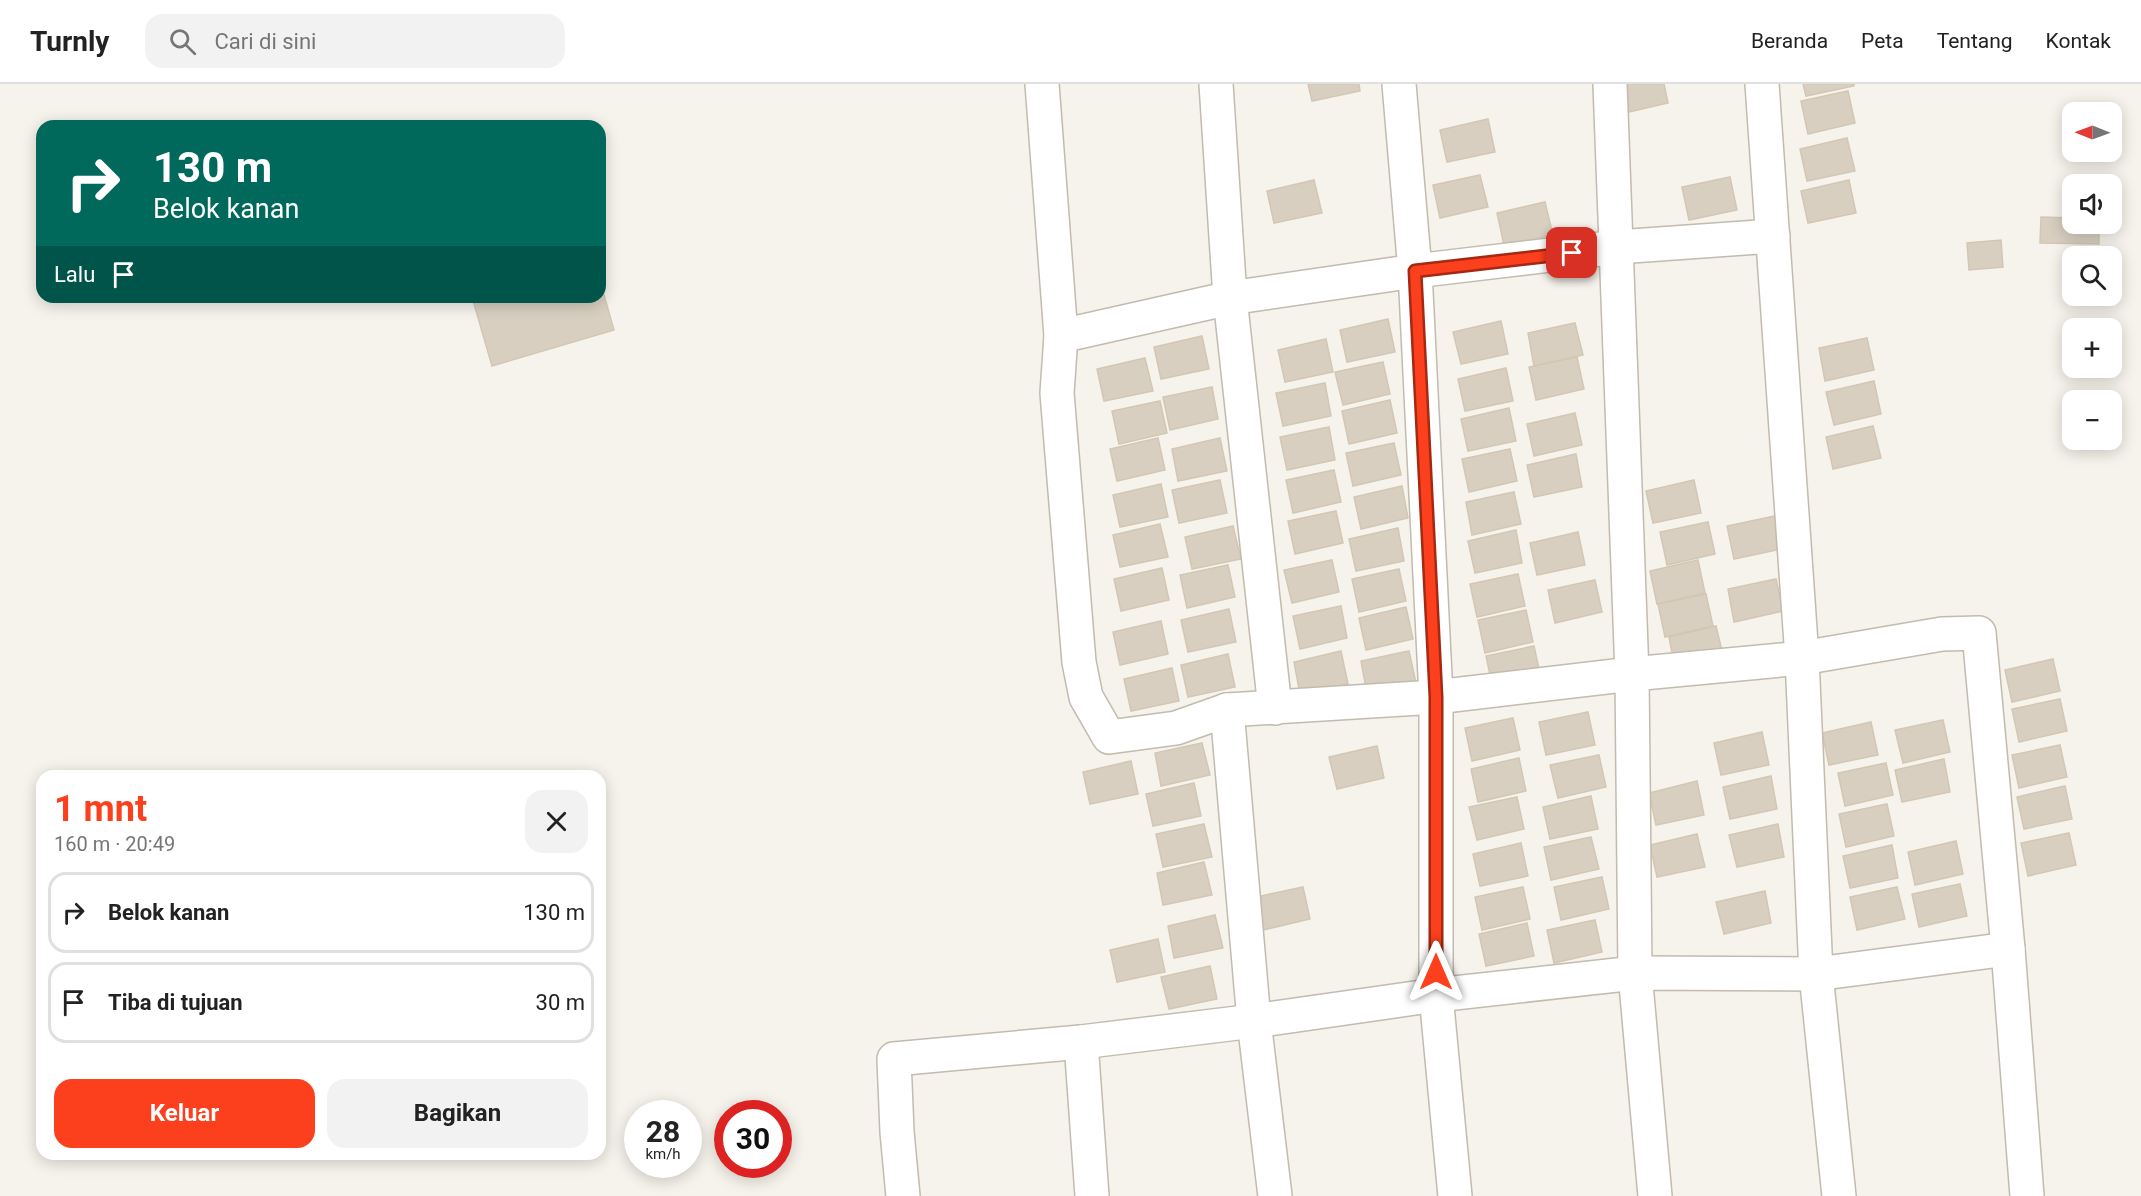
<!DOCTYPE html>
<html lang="id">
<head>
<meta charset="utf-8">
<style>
	:root { --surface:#fff; --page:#f2f2f2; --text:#222; --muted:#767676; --line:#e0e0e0; --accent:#fc3f1d }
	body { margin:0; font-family:Roboto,sans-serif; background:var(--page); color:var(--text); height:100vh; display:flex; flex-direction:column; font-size:22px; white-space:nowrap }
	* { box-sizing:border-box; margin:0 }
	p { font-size:20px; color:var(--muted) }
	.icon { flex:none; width:33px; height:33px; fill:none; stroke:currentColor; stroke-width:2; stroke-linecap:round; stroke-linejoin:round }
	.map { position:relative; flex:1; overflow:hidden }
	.side { position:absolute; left:36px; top:686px; width:570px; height:390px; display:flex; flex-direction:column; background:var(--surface); border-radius:18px; box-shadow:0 3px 15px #0003 }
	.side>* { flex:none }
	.top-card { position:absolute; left:36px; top:36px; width:570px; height:183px; border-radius:18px; box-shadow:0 3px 15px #0003; background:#00695c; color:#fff; overflow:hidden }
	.needle { width:39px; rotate:271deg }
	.tools { position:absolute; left:2062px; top:18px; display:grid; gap:12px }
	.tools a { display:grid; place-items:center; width:60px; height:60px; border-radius:12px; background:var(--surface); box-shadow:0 3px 15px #0003; font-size:30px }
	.speed { position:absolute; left:624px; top:1016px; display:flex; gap:12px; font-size:30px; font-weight:700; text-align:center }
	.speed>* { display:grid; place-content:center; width:78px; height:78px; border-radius:50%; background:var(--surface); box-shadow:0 3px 15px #0003; line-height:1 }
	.speed small { font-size:15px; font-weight:400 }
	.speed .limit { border:9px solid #d22; background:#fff; color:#111 }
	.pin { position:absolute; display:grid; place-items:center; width:51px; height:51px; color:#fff; margin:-26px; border-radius:12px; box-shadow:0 3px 9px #0006 }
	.me { position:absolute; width:66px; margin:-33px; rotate:0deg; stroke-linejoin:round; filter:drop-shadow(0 0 4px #0008) }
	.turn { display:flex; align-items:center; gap:21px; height:126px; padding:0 18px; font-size:27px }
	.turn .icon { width:78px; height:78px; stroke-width:2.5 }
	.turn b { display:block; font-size:42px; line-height:51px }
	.then { display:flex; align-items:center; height:57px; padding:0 18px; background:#0003; gap:12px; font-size:22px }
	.round { display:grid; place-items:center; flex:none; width:63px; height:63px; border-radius:18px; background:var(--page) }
	.summary { display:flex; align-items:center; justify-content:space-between; height:102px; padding:0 18px }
	h1 { font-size:36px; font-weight:700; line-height:45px; color:var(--accent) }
	.button { display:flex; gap:12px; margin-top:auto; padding:12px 18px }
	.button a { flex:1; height:69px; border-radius:18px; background:var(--accent); color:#fff; font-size:24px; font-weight:700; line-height:69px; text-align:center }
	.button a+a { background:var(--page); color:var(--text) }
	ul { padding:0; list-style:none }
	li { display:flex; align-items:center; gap:18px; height:81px; margin:0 12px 9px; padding:0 6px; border:3px solid var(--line); border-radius:18px }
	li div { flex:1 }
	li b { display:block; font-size:22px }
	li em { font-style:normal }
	header { display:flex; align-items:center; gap:36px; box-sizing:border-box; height:84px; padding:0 30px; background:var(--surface); border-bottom:2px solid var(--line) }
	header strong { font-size:28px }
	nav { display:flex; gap:33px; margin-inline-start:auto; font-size:21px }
	.search { width:420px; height:54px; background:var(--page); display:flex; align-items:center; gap:15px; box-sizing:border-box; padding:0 21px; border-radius:18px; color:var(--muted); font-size:22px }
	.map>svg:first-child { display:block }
</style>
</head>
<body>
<header>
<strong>Turnly</strong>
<div class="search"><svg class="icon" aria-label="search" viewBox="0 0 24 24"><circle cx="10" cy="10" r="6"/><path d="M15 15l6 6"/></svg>Cari di sini</div>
<nav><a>Beranda</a><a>Peta</a><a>Tentang</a><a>Kontak</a></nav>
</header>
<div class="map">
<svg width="2141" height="1112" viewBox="0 0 2141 1112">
	<rect width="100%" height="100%" fill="#f6f3ec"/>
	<g fill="#d8cfc1" stroke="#d3c7b4" stroke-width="1.5">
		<path d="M 1308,0 L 1359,0 L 1360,7 L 1312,17 Z"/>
		<path d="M 1614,0 L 1664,0 L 1668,19 L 1620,30 Z"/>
		<path d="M 1803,0 L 1854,0 L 1854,2 L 1806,12 Z"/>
		<path d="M 1848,7 L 1855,39 L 1808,50 L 1801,17 Z"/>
		<path d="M 1488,35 L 1495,68 L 1447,78 L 1440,46 Z"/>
		<path d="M 1847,54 L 1855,87 L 1807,97 L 1800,65 Z"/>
		<path d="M 1480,91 L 1488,123 L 1440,134 L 1433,101 Z"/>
		<path d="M 1730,93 L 1737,126 L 1689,136 L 1682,103 Z"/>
		<path d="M 1314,96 L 1322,129 L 1274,139 L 1267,107 Z"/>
		<path d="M 1849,96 L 1856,129 L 1808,139 L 1801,107 Z"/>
		<path d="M 1545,118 L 1553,151 L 1504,161 L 1497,129 Z"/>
		<path d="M 2041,133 L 2073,134 L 2073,140 L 2099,140 L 2099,160 L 2040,159 Z"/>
		<path d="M 2001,156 L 2003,183 L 1969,186 L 1967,159 Z"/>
		<path d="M 600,197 L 614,246 L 492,282 L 472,213 L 600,213 Z"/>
		<path d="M 1388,235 L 1395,268 L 1347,278 L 1340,246 Z"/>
		<path d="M 1501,237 L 1508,270 L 1461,280 L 1453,248 Z"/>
		<path d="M 1575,239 L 1583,271 L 1534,282 L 1528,249 Z"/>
		<path d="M 1202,252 L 1209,285 L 1161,295 L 1154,263 Z"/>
		<path d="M 1867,254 L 1874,286 L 1825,297 L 1819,264 Z"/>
		<path d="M 1326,255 L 1333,288 L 1285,298 L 1278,266 Z"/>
		<path d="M 1577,273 L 1584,305 L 1536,316 L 1529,283 Z"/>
		<path d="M 1145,274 L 1153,307 L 1104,317 L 1097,285 Z"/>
		<path d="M 1383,278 L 1390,310 L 1343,321 L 1335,288 Z"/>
		<path d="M 1506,284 L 1513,317 L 1465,327 L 1458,295 Z"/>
		<path d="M 1874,297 L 1881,330 L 1834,341 L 1826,308 Z"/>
		<path d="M 1325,299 L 1331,332 L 1283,342 L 1276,309 Z"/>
		<path d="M 1212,303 L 1218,335 L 1170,346 L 1163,313 Z"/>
		<path d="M 1390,316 L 1397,349 L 1349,360 L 1342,327 Z"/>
		<path d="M 1160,317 L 1167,349 L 1119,360 L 1112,327 Z"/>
		<path d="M 1509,324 L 1516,357 L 1468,367 L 1461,335 Z"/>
		<path d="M 1575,329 L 1582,361 L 1534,372 L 1527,340 Z"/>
		<path d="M 1873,342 L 1881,374 L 1833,385 L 1826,353 Z"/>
		<path d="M 1329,343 L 1335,376 L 1287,386 L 1280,353 Z"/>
		<path d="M 1158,354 L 1165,386 L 1117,397 L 1110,365 Z"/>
		<path d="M 1220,354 L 1227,387 L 1178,397 L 1172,365 Z"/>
		<path d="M 1394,359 L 1401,391 L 1353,402 L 1346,369 Z"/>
		<path d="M 1510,365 L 1517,397 L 1469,408 L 1462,375 Z"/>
		<path d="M 1576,370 L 1582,403 L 1534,413 L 1527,381 Z"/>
		<path d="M 1334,386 L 1341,418 L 1293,429 L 1286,396 Z"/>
		<path d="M 1220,396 L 1227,429 L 1179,439 L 1172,406 Z"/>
		<path d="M 1694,396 L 1701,429 L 1653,439 L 1646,407 Z"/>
		<path d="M 1161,400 L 1168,433 L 1120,443 L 1113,411 Z"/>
		<path d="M 1402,402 L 1408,434 L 1361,445 L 1354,413 Z"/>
		<path d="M 1514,408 L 1521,440 L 1472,451 L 1466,418 Z"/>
		<path d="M 1336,427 L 1343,459 L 1295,470 L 1288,437 Z"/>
		<path d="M 1775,432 L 1781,465 L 1734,475 L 1727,442 Z"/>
		<path d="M 1708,438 L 1715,470 L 1667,481 L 1660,448 Z"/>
		<path d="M 1160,440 L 1168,473 L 1120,483 L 1113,451 Z"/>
		<path d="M 1233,442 L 1241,475 L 1192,485 L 1185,453 Z"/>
		<path d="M 1398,444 L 1404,477 L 1356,487 L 1349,455 Z"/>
		<path d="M 1516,446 L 1522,479 L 1475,489 L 1468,457 Z"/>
		<path d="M 1578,448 L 1585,481 L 1537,491 L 1530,459 Z"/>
		<path d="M 1332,476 L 1339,508 L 1292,519 L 1284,486 Z"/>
		<path d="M 1698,476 L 1705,509 L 1657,520 L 1650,487 Z"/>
		<path d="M 1228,481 L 1235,513 L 1187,524 L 1180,491 Z"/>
		<path d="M 1162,484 L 1169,516 L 1121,527 L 1114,495 Z"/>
		<path d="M 1399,485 L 1406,517 L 1359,528 L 1352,495 Z"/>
		<path d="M 1518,490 L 1525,522 L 1477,533 L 1470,500 Z"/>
		<path d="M 1776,495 L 1783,527 L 1734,538 L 1728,505 Z"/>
		<path d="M 1595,496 L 1602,528 L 1555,539 L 1548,506 Z"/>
		<path d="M 1706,510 L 1713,542 L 1665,553 L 1658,520 Z"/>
		<path d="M 1341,522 L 1347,554 L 1300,565 L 1293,532 Z"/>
		<path d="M 1406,523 L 1413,555 L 1366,566 L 1359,534 Z"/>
		<path d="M 1229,525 L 1236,558 L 1188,568 L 1181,536 Z"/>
		<path d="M 1526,526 L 1533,558 L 1485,569 L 1478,536 Z"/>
		<path d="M 1161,537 L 1168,570 L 1120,581 L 1113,548 Z"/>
		<path d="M 1716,542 L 1724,575 L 1675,585 L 1669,553 Z"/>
		<path d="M 1534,562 L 1541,594 L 1493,605 L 1486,572 Z"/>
		<path d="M 1341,567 L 1348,600 L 1300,610 L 1294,578 Z"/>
		<path d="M 1409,567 L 1416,599 L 1367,610 L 1361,577 Z"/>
		<path d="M 1228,570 L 1235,603 L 1188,613 L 1181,581 Z"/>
		<path d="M 2053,575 L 2060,607 L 2012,618 L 2005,586 Z"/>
		<path d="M 1172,584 L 1179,617 L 1131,627 L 1124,595 Z"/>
		<path d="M 2060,615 L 2067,647 L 2019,658 L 2012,625 Z"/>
		<path d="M 1588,628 L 1595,661 L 1546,671 L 1539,638 Z"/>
		<path d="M 1513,634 L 1520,666 L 1472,677 L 1465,644 Z"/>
		<path d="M 1943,636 L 1950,668 L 1903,679 L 1895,646 Z"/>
		<path d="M 1871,638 L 1878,671 L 1829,681 L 1822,649 Z"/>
		<path d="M 1762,648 L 1769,681 L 1721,691 L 1714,659 Z"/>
		<path d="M 1202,659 L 1210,691 L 1161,702 L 1155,669 Z"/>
		<path d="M 2060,661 L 2067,693 L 2019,704 L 2012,671 Z"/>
		<path d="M 1377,662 L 1384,694 L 1337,705 L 1329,673 Z"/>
		<path d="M 1599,671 L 1606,703 L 1558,714 L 1550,681 Z"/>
		<path d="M 1519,674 L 1526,707 L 1478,718 L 1471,685 Z"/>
		<path d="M 1944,675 L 1950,708 L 1902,718 L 1895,686 Z"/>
		<path d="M 1131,677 L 1138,710 L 1090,720 L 1083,688 Z"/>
		<path d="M 1886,679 L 1893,711 L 1845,722 L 1838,689 Z"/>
		<path d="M 1771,692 L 1777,725 L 1730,735 L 1723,703 Z"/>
		<path d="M 1697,697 L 1704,731 L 1656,741 L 1649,709 Z"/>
		<path d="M 1194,699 L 1201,732 L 1153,742 L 1146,710 Z"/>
		<path d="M 2065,702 L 2072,735 L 2024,745 L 2017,713 Z"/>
		<path d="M 1591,712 L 1598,745 L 1550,755 L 1543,723 Z"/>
		<path d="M 1517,713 L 1524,745 L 1477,756 L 1469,723 Z"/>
		<path d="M 1887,720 L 1894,752 L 1846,763 L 1839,730 Z"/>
		<path d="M 1204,740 L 1212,773 L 1163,783 L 1156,750 Z"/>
		<path d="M 1778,740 L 1784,773 L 1737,783 L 1729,751 Z"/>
		<path d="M 2069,749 L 2076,781 L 2028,792 L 2021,759 Z"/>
		<path d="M 1697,750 L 1705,783 L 1657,793 L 1650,761 Z"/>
		<path d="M 1591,753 L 1599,785 L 1551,796 L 1544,763 Z"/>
		<path d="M 1956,757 L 1963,790 L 1915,801 L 1908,768 Z"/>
		<path d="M 1521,759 L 1528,792 L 1480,802 L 1473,770 Z"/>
		<path d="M 1892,761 L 1898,794 L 1850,804 L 1843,772 Z"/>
		<path d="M 1204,778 L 1212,811 L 1163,821 L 1157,789 Z"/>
		<path d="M 1602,793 L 1609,825 L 1561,836 L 1554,803 Z"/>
		<path d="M 1960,800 L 1967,832 L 1919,843 L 1912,810 Z"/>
		<path d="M 1303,803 L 1310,835 L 1263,846 L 1256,813 Z"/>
		<path d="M 1523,803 L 1530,835 L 1482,846 L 1475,813 Z"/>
		<path d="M 1897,803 L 1905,835 L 1857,846 L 1850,813 Z"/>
		<path d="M 1765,807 L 1771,839 L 1724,850 L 1716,818 Z"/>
		<path d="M 1215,831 L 1223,864 L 1174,874 L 1168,842 Z"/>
		<path d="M 1595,836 L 1602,868 L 1554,879 L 1547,846 Z"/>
		<path d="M 1527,839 L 1534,872 L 1486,882 L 1479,850 Z"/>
		<path d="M 1158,855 L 1165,888 L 1117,898 L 1110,866 Z"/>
		<path d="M 1210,882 L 1217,915 L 1169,925 L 1161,893 Z"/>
	</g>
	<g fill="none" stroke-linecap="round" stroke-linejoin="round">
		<g stroke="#c2bbae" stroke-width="36">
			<g id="minor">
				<path d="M 1042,0 L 1061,252 L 1057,309 L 1079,578 L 1086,613 L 1109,653 L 1176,644 L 1227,626 L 1436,613 L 1632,590 L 1802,574 L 1942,550 L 1979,549 L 2008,865 L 2027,1112"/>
				<path d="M 1216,0 L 1230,214 L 1275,624"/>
				<path d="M 1399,0 L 1415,187 L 1436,613 L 1436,911 L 1455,1112"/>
				<path d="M 1610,0 L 1632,590 L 1635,889 L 1655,1112"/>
				<path d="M 1762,0 L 1802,574 L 1816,890 L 1839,1112"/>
				<path d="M 1061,252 L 1230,214 L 1415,187 L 1617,163 L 1773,152"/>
				<path d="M 1227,626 L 1254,937 L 1275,1112"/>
				<path d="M 1081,958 L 1092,1112"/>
				<path d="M 903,1112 L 897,1048 L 894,975 L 1081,958 L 1254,937 L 1436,911 L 1635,889 L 1816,890 L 2008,865"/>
			</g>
		</g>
		<use href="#minor" stroke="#fff" stroke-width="33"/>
	</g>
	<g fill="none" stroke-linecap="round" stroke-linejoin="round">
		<g stroke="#a42913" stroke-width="15">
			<path id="route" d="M 1436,888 L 1436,613 L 1415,187 L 1572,169"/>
		</g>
		<use href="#route" stroke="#fc3f1d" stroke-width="10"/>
	</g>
</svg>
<div class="tools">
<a><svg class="needle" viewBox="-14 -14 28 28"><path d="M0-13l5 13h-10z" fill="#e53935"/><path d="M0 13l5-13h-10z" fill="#767676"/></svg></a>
<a><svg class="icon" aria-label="sound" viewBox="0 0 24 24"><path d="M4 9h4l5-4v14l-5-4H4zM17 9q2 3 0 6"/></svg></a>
<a><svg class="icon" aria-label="search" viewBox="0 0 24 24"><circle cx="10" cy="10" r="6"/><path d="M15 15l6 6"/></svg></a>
<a>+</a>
<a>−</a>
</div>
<div class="speed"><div>28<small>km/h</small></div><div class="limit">30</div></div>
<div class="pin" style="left:1572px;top:169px;background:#d93025"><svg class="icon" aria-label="arrive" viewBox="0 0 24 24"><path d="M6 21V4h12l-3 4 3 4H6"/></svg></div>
<svg class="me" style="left:1436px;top:888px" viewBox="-20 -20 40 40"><path d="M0-17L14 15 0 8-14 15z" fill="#fc3f1d" stroke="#fff" stroke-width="4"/></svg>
<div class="top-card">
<div class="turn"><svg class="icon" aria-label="right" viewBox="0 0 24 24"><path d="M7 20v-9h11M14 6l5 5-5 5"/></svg><div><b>130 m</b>Belok kanan</div></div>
<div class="then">Lalu<svg class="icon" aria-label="arrive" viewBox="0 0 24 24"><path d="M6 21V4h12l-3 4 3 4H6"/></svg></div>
</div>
<section class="side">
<div class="summary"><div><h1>1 mnt</h1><p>160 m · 20:49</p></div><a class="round"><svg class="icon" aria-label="close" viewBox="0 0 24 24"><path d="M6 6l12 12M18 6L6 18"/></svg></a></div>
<ul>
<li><svg class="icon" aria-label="right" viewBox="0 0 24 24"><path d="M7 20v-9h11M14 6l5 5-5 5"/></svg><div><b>Belok kanan</b></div><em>130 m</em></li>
<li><svg class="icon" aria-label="arrive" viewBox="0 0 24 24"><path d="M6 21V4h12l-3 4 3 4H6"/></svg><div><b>Tiba di tujuan</b></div><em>30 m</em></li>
</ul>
<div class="button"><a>Keluar</a><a>Bagikan</a></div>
</section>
</div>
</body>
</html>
